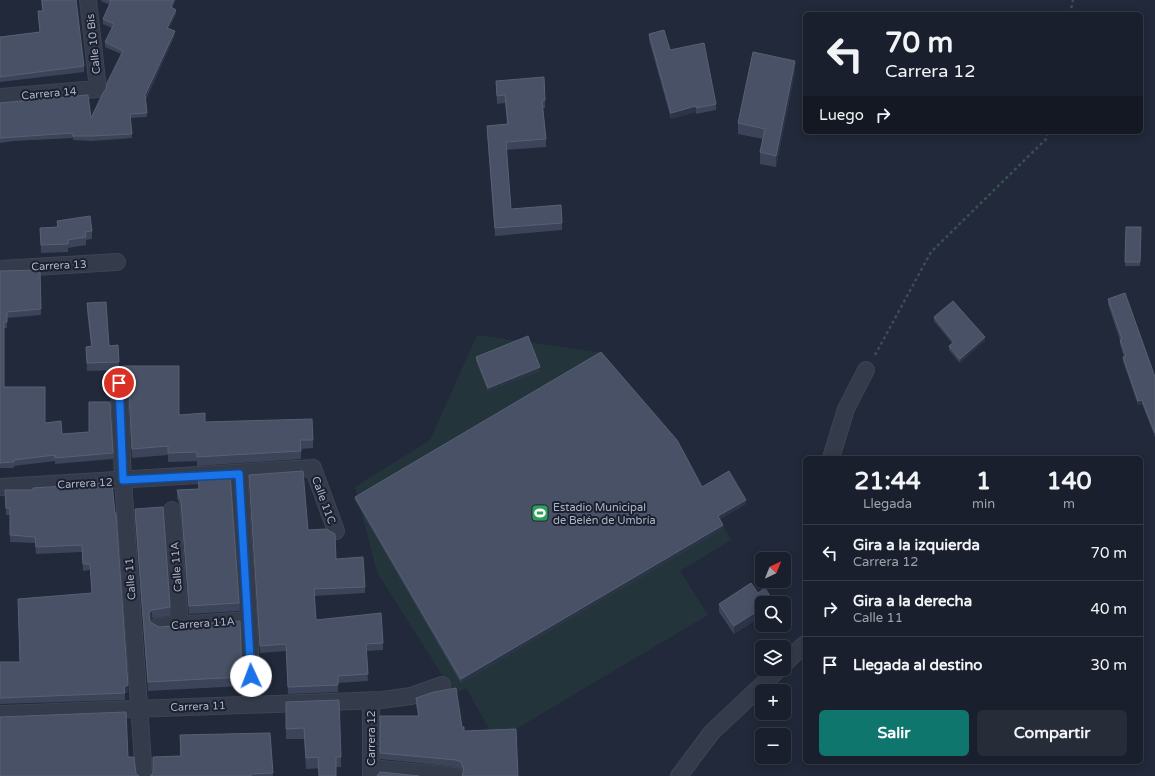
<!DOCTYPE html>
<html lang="es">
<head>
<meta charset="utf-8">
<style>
	:root { --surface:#191f2c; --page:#262c38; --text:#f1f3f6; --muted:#9fa2a9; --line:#373d48; --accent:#0f766e }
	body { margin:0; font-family:"Varela Round",sans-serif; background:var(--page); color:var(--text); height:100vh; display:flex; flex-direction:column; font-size:15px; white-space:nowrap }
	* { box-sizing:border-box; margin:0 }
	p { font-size:13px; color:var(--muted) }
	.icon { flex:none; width:22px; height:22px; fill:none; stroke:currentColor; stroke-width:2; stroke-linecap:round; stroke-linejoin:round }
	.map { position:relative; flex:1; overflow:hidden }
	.drawer { position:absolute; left:803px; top:456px; width:340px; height:308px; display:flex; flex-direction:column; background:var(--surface); border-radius:6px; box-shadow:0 2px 10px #0003,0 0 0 1px var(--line) }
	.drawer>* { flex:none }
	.hud { position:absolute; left:803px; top:12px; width:340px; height:122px; border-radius:6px; box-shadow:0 2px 10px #0003,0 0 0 1px var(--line); background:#191f2c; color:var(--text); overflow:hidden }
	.needle { width:26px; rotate:43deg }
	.buttons { position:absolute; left:755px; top:552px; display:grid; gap:8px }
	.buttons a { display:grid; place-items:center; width:36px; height:36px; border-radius:6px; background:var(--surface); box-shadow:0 2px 10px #0003,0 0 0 1px var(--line); font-size:20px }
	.pin { position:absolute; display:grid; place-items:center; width:34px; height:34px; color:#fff; margin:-17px; border:2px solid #fff; border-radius:50%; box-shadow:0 1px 4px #0007 }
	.me { position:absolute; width:44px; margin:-22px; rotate:358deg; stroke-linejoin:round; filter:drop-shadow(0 0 3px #0008) }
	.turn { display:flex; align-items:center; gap:14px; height:84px; padding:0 16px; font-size:18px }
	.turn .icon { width:52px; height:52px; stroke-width:2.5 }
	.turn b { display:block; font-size:28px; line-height:34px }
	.then { display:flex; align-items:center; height:38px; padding:0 16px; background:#0003; gap:8px; font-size:15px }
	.eta { display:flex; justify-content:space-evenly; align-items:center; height:68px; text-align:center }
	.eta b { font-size:24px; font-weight:700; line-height:28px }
	.cta { display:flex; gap:8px; margin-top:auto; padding:8px 16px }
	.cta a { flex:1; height:46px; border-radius:6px; background:var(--accent); color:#fff; font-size:16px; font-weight:700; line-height:46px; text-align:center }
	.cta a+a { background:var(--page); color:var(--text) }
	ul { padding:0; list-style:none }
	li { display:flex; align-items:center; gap:12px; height:56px; padding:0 16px; border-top:1px solid var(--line) }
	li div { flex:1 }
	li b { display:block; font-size:15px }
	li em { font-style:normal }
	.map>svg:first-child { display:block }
</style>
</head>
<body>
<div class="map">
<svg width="1155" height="776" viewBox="0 0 1155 776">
	<rect width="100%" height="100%" fill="#21293a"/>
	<path fill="#23353b" d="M 477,335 L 598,352 L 684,450 L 731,540 L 680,571 L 708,615 L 496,741 L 466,688 L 454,694 L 377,572 L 355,487 L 430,440 Z"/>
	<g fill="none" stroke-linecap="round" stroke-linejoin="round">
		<g stroke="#3e4454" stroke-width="18">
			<g id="street">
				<path d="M 0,97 L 98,89 L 88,0"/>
				<path d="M 0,269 L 117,262"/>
				<path d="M 119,383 L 123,480 L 144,776"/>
				<path d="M 831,458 L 846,409 L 866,370"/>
				<path d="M 239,474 L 249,620 L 252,704"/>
				<path d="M 0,487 L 313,468 L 336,531"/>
				<path d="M 172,510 L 180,624"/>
				<path d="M 158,626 L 249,620"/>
				<path d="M 784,664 L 805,644"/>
				<path d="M 371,700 L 371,776"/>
				<path d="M 0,714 L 382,700 L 411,696 L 442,685"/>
				<path d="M 371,768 L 455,776"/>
				<path d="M 679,776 L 712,732 L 779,669"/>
			</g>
		</g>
		<g stroke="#3b4f53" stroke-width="2.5" stroke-dasharray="3 3" stroke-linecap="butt">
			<path d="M 1070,14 L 1073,0"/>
			<path d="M 875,355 L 931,252 L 1046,139 L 1047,132"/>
		</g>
		<use href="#street" stroke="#343b4a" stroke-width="16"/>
	</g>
	<g fill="#3c4459">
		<path d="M 41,0 L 76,0 L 84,66 L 84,72 L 0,82 L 0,37 L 40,32 L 38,17 L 38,11 L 42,11 Z"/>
		<path d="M 101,0 L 176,0 L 172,8 L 176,14 L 169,28 L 175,35 L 146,99 L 147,117 L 130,118 L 132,138 L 92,141 L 73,140 L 73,138 L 14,141 L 0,143 L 0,103 L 91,118 L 106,89 L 121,54 L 105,47 L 105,42 L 112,28 L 103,24 L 103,19 L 110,5 L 101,1 Z"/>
		<path d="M 649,34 L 670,50 L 716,104 L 716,110 L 696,114 L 696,112 L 671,119 L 649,40 Z"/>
		<path d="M 795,72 L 776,167 L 760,164 L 760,152 L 763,139 L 738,134 L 738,123 Z"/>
		<path d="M 496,81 L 545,100 L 545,108 L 543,108 L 546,139 L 546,147 L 506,150 L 511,209 L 562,223 L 562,230 L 495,236 L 487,133 L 487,126 L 507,124 L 505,103 L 497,104 Z"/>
		<path d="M 57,221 L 92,231 L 92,239 L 86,240 L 86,245 L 68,248 L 68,252 L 41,253 L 40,228 L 57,227 Z"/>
		<path d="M 1126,227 L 1141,227 L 1140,266 L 1125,266 Z"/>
		<path d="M 40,270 L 41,315 L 7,318 L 7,328 L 4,328 L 4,387 L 45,423 L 62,434 L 113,453 L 113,459 L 55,464 L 55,461 L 14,466 L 14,468 L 0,468 L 0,271 Z"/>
		<path d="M 1108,299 L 1155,377 L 1155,437 L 1142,404 L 1138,405 L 1123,361 L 1123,357 L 1124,357 L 1120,344 L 1120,340 L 1108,304 Z"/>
		<path d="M 87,303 L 119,362 L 119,370 L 87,371 L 86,347 L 91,347 L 87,311 Z"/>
		<path d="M 934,317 L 985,340 L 960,363 L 949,350 L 949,346 L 952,343 L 934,321 Z"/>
		<path d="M 476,357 L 540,371 L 488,391 L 476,361 Z"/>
		<path d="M 123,366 L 179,415 L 205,422 L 313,440 L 313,448 L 301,449 L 301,459 L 197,466 L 197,461 L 168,462 L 168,455 L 132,458 L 128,383 L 123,374 Z"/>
		<path d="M 249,475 L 308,530 L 365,587 L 365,593 L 314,596 L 316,620 L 383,643 L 383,650 L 366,651 L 368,681 L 338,683 L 338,692 L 288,694 L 286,651 L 260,653 Z"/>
		<path d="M 198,476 L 239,603 L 239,611 L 189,614 L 181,509 L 177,498 L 177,490 L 199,489 Z"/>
		<path d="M 112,483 L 128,692 L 125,693 L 125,700 L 0,704 L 0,662 L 20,662 L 92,593 L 90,570 L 83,571 L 82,552 L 36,554 L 35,543 L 10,542 L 10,515 L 6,515 L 5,490 L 33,490 Z"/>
		<path d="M 702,487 L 746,504 L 720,519 L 723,529 L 461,683 L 355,500 L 355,497 Z"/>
		<path d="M 135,509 L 170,607 L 170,616 L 152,618 L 150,622 L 242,677 L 242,686 L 148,691 L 135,518 Z"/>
		<path d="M 758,593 L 773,603 L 762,603 L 762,616 L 734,634 L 719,612 L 719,604 Z"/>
		<path d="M 416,698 L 462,727 L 464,731 L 516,729 L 462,776 L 463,774 L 461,769 L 456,767 L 380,759 L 380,716 L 418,716 L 416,704 Z"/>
		<path d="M 286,702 L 341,757 L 341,767 L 306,769 L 304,739 L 286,739 Z"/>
		<path d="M 270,733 L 273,776 L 150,776 L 180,756 L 180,735 Z"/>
	</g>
	<g fill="#2c3448">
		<path d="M 174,0 L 176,0 L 171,12 L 171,7 Z"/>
		<path d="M 176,10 L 176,14 L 167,32 L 167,28 Z"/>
		<path d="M 175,31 L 175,35 L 145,99 L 145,95 Z"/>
		<path d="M 795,61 L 795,72 L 776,167 L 776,156 Z"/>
		<path d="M 696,106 L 696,112 L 671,119 L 671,113 Z"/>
		<path d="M 985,337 L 985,340 L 960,363 L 960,359 Z"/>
		<path d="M 540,367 L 540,371 L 488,391 L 488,388 Z"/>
		<path d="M 1142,400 L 1142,404 L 1138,405 L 1138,401 Z"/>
		<path d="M 746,500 L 746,504 L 718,520 L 718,516 Z"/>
		<path d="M 723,525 L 723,529 L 461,683 L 461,679 Z"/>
		<path d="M 762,608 L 762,616 L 734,634 L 734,626 Z"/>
		<path d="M 152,610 L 152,618 L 149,622 L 149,613 Z"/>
		<path d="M 128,685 L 128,692 L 124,693 L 124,687 Z"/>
	</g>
	<g fill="#485165" stroke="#586074">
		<path d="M 42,0 L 76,0 L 84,66 L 0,77 L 0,37 L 40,32 L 38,11 L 43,11 Z"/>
		<path d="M 109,0 L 174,0 L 171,7 L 176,10 L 167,28 L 175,31 L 145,95 L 147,113 L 130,114 L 132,134 L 92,136 L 73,136 L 73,133 L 14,137 L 0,138 L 0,103 L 88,95 L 91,118 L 103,93 L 106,89 L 107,83 L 123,51 L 105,42 L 114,24 L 103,19 L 111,1 Z"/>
		<path d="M 664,30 L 670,50 L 704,43 L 716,104 L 696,108 L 696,106 L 671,113 L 649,34 Z"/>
		<path d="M 753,52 L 795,61 L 776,156 L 760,152 L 765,129 L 738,123 Z"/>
		<path d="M 544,77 L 545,100 L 542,101 L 546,139 L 506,142 L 511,209 L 561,205 L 562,223 L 495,228 L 487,126 L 508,124 L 505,95 L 497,96 L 496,81 Z"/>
		<path d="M 90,216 L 92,231 L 85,232 L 86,237 L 68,240 L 68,244 L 41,245 L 40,228 L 58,227 L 57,221 Z"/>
		<path d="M 1126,227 L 1141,227 L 1140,262 L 1125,262 Z"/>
		<path d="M 40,270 L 41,309 L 7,312 L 7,322 L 4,322 L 4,387 L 45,387 L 45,423 L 61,421 L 62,434 L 89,432 L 89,402 L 110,402 L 113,453 L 55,458 L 55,455 L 14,460 L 14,462 L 0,463 L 0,271 Z"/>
		<path d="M 1125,293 L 1155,377 L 1155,433 L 1142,400 L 1138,401 L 1123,357 L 1126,356 L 1120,340 L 1122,339 L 1108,299 Z"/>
		<path d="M 953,301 L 985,337 L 960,359 L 949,346 L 954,342 L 934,317 Z"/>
		<path d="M 106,302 L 109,346 L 118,345 L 119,362 L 87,363 L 86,347 L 92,346 L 87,303 Z"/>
		<path d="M 528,336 L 540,367 L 488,388 L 476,357 Z"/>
		<path d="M 601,352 L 677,440 L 702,487 L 729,471 L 746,500 L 718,516 L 723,525 L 461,679 L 355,497 Z"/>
		<path d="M 123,366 L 179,366 L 179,415 L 205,413 L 205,422 L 312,419 L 313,440 L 300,440 L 301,451 L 197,457 L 197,452 L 168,453 L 168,446 L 132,449 L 128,374 Z"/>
		<path d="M 303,471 L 308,530 L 326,529 L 335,534 L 336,559 L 363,557 L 365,587 L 314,589 L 316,620 L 381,613 L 383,643 L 366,644 L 368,674 L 338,676 L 338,685 L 288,687 L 286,644 L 260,646 L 249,475 Z"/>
		<path d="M 230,474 L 239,603 L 189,606 L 181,501 L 177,490 L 199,489 L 198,476 Z"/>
		<path d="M 112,483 L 115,513 L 116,513 L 128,685 L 124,687 L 125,693 L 0,698 L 0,662 L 20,662 L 18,599 L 92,593 L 90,564 L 83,564 L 82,545 L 36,547 L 35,537 L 10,535 L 10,508 L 6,508 L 5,490 L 33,490 L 33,488 Z"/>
		<path d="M 163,507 L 170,607 L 152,610 L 149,613 L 150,622 L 159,627 L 240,621 L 242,677 L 148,682 L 135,509 Z"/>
		<path d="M 751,583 L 758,593 L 765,588 L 773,601 L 769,603 L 762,603 L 762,608 L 734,626 L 719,604 Z"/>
		<path d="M 456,688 L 462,727 L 464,727 L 464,731 L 516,729 L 518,776 L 462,776 L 464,770 L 461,762 L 456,760 L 380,753 L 380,716 L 419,716 L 416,698 L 434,692 Z"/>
		<path d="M 339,700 L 341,757 L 336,757 L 336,776 L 319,776 L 318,757 L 306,758 L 304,728 L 286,729 L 286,702 Z"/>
		<path d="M 126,712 L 128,757 L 134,757 L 136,774 L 139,776 L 0,776 L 0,717 Z"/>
		<path d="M 270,733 L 273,773 L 251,774 L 251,776 L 150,776 L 153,773 L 153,757 L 181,756 L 180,735 Z"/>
		<path d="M 380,772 L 419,776 L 377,776 Z"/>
	</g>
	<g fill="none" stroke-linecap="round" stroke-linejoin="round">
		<g stroke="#114b97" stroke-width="10">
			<path id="route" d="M 119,383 L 123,480 L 239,474 L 251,676"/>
		</g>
		<use href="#route" stroke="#1a73e8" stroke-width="7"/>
	</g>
	<defs>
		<g id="stadium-square" transform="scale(0.9)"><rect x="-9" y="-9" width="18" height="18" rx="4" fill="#2e9e5b" stroke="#1a202f"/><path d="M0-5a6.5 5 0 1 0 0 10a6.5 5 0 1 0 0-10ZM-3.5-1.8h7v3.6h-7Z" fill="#fff"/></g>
	</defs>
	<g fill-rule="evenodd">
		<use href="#stadium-square" x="540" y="513"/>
	</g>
	<g text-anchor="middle" stroke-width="4" stroke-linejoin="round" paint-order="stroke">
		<g font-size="11" fill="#afb5c7" stroke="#1a202f">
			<text transform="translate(93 44) rotate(-96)" y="4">Calle 10 Bis</text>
			<text transform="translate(49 93) rotate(-5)" y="4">Carrera 14</text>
			<text transform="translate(59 265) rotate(-3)" y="4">Carrera 13</text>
			<text transform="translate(85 483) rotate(-3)" y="4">Carrera 12</text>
			<text transform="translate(324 500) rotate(70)" y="4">Calle 11C</text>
			<text transform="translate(176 567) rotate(-94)" y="4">Calle 11A</text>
			<text transform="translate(130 579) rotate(-94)" y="4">Calle 11</text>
			<text transform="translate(203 623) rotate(-4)" y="4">Carrera 11A</text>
			<text transform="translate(198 706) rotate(-2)" y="4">Carrera 11</text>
			<text transform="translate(371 738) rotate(-90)" y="4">Carrera 12</text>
		</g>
		<g font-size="11" fill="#afb5c7" stroke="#1a202f" text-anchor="start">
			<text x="553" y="511">Estadio Municipal<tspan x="553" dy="13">de Belén de Umbría</tspan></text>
		</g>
	</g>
</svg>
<div class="buttons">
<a><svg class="needle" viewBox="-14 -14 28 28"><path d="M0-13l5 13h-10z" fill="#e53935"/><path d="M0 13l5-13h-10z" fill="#9fa2a9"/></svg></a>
<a><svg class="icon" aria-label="search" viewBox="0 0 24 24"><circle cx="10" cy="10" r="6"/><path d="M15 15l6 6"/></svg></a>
<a><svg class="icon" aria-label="layers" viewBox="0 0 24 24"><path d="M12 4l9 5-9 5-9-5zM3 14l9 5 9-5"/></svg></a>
<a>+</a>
<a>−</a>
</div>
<div class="pin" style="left:119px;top:383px;background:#d93025"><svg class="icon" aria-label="arrive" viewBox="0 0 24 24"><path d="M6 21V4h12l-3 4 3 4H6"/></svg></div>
<svg class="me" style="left:251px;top:676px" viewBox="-20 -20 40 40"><circle r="19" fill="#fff"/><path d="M0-13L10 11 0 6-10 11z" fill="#1a73e8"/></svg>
<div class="hud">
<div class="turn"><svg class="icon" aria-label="left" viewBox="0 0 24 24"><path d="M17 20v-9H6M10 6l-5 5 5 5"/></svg><div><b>70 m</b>Carrera 12</div></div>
<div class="then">Luego<svg class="icon" aria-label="right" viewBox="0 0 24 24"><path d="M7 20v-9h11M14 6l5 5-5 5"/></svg></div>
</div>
<section class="drawer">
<div class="eta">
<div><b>21:44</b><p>Llegada</p></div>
<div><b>1</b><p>min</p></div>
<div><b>140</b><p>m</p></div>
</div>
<ul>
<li><svg class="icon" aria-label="left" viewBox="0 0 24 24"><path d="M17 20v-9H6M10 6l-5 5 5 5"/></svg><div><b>Gira a la izquierda</b><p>Carrera 12</p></div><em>70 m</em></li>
<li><svg class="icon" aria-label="right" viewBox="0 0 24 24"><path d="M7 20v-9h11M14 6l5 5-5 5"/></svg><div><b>Gira a la derecha</b><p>Calle 11</p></div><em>40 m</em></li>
<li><svg class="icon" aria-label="arrive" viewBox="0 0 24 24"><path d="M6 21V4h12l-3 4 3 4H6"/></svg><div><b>Llegada al destino</b></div><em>30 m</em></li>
</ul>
<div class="cta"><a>Salir</a><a>Compartir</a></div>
</section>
</div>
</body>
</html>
